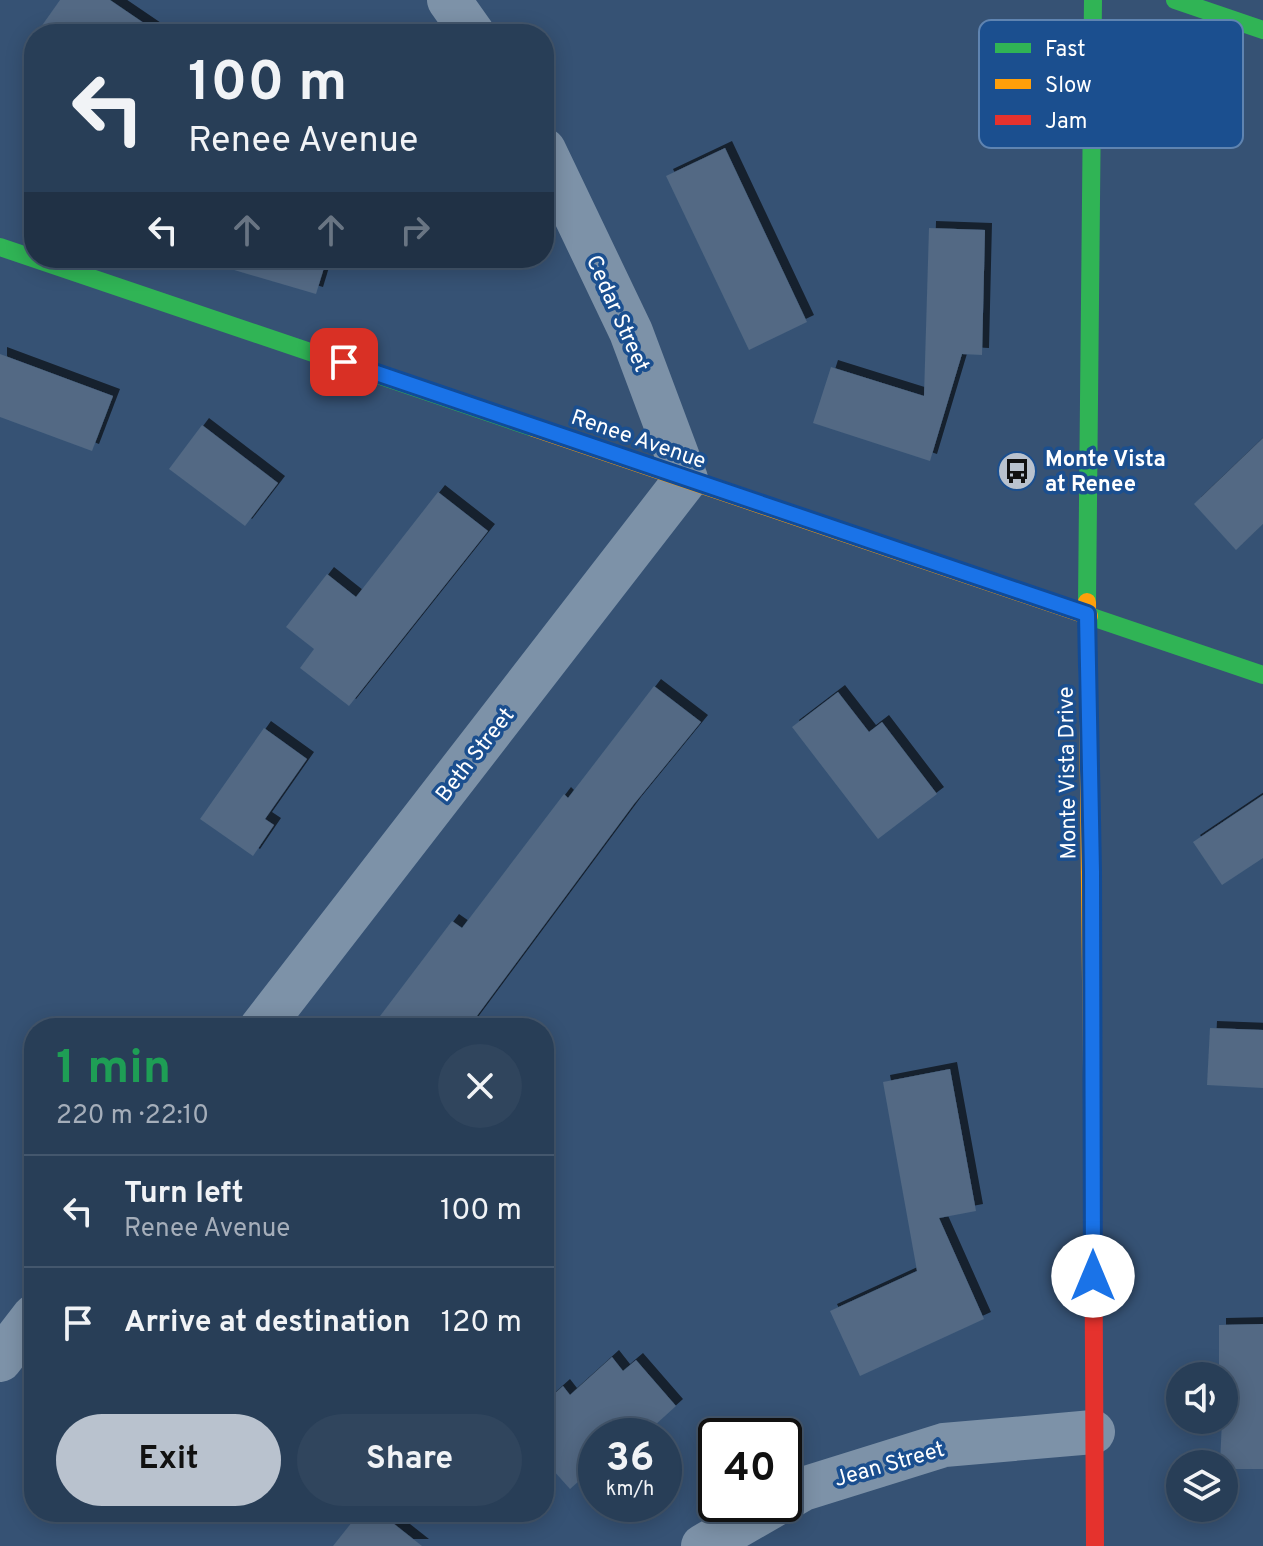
<!DOCTYPE html>
<html lang="en">
<head>
<meta charset="utf-8">
<style>
	:root { --surface:#283e57; --page:#30455d; --text:#f1f3f6; --muted:#a5aeba; --line:#44576d; --accent:#b9c2ce }
	body { margin:0; font-family:Overpass,sans-serif; background:var(--page); color:var(--text); height:100vh; display:flex; flex-direction:column; font-size:30px; white-space:nowrap }
	* { box-sizing:border-box; margin:0 }
	p { font-size:26px; color:var(--muted) }
	.icon { flex:none; width:44px; height:44px; fill:none; stroke:currentColor; stroke-width:2; stroke-linecap:round; stroke-linejoin:round }
	.map { position:relative; flex:1; overflow:hidden }
	.sheet { position:absolute; left:24px; top:1018px; width:530px; height:504px; display:flex; flex-direction:column; background:var(--surface); border-radius:32px; box-shadow:0 4px 20px #0003,0 0 0 2px var(--line) }
	.sheet>* { flex:none }
	.banner { position:absolute; left:24px; top:24px; width:530px; height:244px; border-radius:32px; box-shadow:0 4px 20px #0003,0 0 0 2px var(--line); background:#283e57; color:var(--text); overflow:hidden }
	.tools { position:absolute; left:1166px; top:1362px; display:grid; gap:16px }
	.tools a { display:grid; place-items:center; width:72px; height:72px; border-radius:50%; background:var(--surface); box-shadow:0 4px 20px #0003,0 0 0 2px var(--line); font-size:40px }
	.speed { position:absolute; left:578px; top:1418px; display:flex; gap:16px; font-size:40px; font-weight:700; text-align:center }
	.speed>* { display:grid; place-content:center; width:104px; height:104px; border-radius:50%; background:var(--surface); box-shadow:0 4px 20px #0003,0 0 0 2px var(--line); line-height:1 }
	.speed small { font-size:20px; font-weight:400 }
	.speed .limit { border:4px solid #111; border-radius:12px; background:#fff; color:#111 }
	.pin { position:absolute; display:grid; place-items:center; width:68px; height:68px; color:#fff; margin:-34px; border-radius:16px; box-shadow:0 4px 12px #0006 }
	.me { position:absolute; width:88px; margin:-44px; rotate:0deg; stroke-linejoin:round; filter:drop-shadow(0 0 6px #0008) }
	.turn { display:flex; align-items:center; gap:28px; height:168px; padding:0 32px; font-size:36px }
	.turn .icon { width:104px; height:104px; stroke-width:2.5 }
	.turn b { display:block; font-size:56px; line-height:68px }
	.lanes { display:flex; align-items:center; height:76px; padding:0 32px; background:#0003; justify-content:center; gap:40px; direction:ltr }
	.lanes .off { opacity:.35 }
	.round { display:grid; place-items:center; flex:none; width:84px; height:84px; border-radius:42px; background:var(--page) }
	.head { display:flex; align-items:center; justify-content:space-between; height:136px; padding:0 32px }
	h1 { font-size:48px; font-weight:700; line-height:60px; color:#1e9e55 }
	.button { display:flex; gap:16px; margin-top:auto; padding:16px 32px }
	.button a { flex:1; height:92px; border-radius:48px; background:var(--accent); color:#111; font-size:32px; font-weight:700; line-height:92px; text-align:center }
	.button a+a { background:var(--page); color:var(--text) }
	ul { padding:0; list-style:none }
	li { display:flex; align-items:center; gap:24px; height:112px; padding:0 32px; border-top:2px solid var(--line) }
	li div { flex:1 }
	li b { display:block; font-size:30px }
	li em { font-style:normal }
	.map>svg:first-child { display:block }
</style>
</head>
<body>
<div class="map">
<svg width="1263" height="1546" viewBox="0 0 1263 1546">
	<defs>
		<filter id="shadow"><feDropShadow dx="7" dy="-7" stdDeviation="0" flood-color="#0009"/></filter>
	</defs>
	<rect width="100%" height="100%" fill="#365274"/>
	<g fill="#526984" filter="url(#shadow)">
		<path d="M 60,0 L 110,0 L 160,34 L 36,34 Z"/>
		<path d="M 725,148 L 807,322 L 749,350 L 666,176 Z"/>
		<path d="M 929,228 L 985,230 L 982,355 L 962,354 L 930,461 L 813,423 L 831,367 L 924,396 Z"/>
		<path d="M 226,258 L 327,258 L 316,294 L 224,267 Z"/>
		<path d="M 0,354 L 113,396 L 92,451 L 0,417 Z"/>
		<path d="M 202,425 L 278,483 L 245,526 L 169,469 Z"/>
		<path d="M 1263,438 L 1263,524 L 1236,550 L 1194,504 Z"/>
		<path d="M 438,492 L 488,531 L 349,706 L 300,668 L 314,649 L 286,627 L 327,574 L 356,597 Z"/>
		<path d="M 654,686 L 701,722 L 634,804 L 468,1028 L 371,1028 L 452,921 L 462,928 L 564,794 L 568,798 Z"/>
		<path d="M 838,692 L 869,732 L 882,722 L 937,794 L 878,839 L 792,727 Z"/>
		<path d="M 264,728 L 307,759 L 265,819 L 274,825 L 253,856 L 200,819 Z"/>
		<path d="M 1263,795 L 1263,858 L 1222,885 L 1193,842 Z"/>
		<path d="M 1210,1028 L 1263,1030 L 1263,1088 L 1207,1085 Z"/>
		<path d="M 950,1069 L 976,1211 L 939,1218 L 984,1319 L 860,1376 L 830,1311 L 917,1271 L 883,1082 Z"/>
		<path d="M 1263,1324 L 1263,1469 L 1224,1469 L 1224,1464 L 1220,1464 L 1224,1376 L 1219,1376 L 1219,1325 Z"/>
		<path d="M 612,1357 L 623,1371 L 636,1360 L 676,1406 L 643,1436 L 596,1436 L 596,1466 L 570,1489 L 544,1460 L 544,1403 L 563,1386 L 570,1395 Z"/>
		<path d="M 360,1512 L 379,1512 L 422,1546 L 333,1546 Z"/>
	</g>
	<g fill="none" stroke-linecap="round" stroke-linejoin="round">
		<g stroke="#7d92a8" stroke-width="44">
			<path d="M 449,0 L 473,34"/>
			<path d="M 261,1028 L 686,479 L 631,332 L 544,150"/>
			<path d="M 0,1360 L 34,1316"/>
			<path d="M 784,1500 L 803,1489 L 944,1445 L 1093,1432"/>
			<path d="M 703,1546 L 776,1504"/>
		</g>
		<g stroke="#30b455" stroke-width="18">
			<path d="M 1175,0 L 1263,30"/>
			<path d="M 0,247 L 534,428"/>
			<path d="M 1087,602 L 1093,0"/>
			<path d="M 1089,616 L 1263,675"/>
		</g>
		<g stroke="#ff9f0a" stroke-width="18">
			<path d="M 534,428 L 1089,616"/>
			<path d="M 1087,602 L 1093,1170"/>
		</g>
		<path stroke="#e5322d" stroke-width="18" d="M 1093,1170 L 1095,1546"/>
	</g>
	<g fill="none" stroke-linecap="round" stroke-linejoin="round">
		<g stroke="#114b97" stroke-width="20">
			<path id="route" d="M 344,362 L 1087,614 L 1092,872 L 1093,1276"/>
		</g>
		<use href="#route" stroke="#1a73e8" stroke-width="14"/>
	</g>
	<defs>
		<g id="bus-disc" transform="scale(2)"><circle r="9.5" fill="#b9c2ce" stroke="#1b4f8f"/><path d="M-5-6H5V4H4V6H2V4H-2V6H-4V4H-5ZM-3.5-4V0h7V-4ZM-3.5 1.2v1.5H-2V1.2ZM2 1.2v1.5H3.5V1.2Z" fill="#111"/></g>
	</defs>
	<g fill-rule="evenodd">
		<use href="#bus-disc" x="1017" y="471"/>
	</g>
	<g text-anchor="middle" stroke-width="7" stroke-linejoin="round" paint-order="stroke">
		<g font-size="22" fill="#fff" stroke="#1b4f8f">
			<text transform="translate(619 313) rotate(66)" y="8">Cedar Street</text>
			<text transform="translate(639 438) rotate(19)" y="8">Renee Avenue</text>
			<text transform="translate(474 754) rotate(-52)" y="8">Beth Street</text>
			<text transform="translate(1066 773) rotate(-91)" y="8">Monte Vista Drive</text>
			<text transform="translate(889 1463) rotate(-16)" y="8">Jean Street</text>
		</g>
		<g font-size="22" font-weight="bold" fill="#fff" stroke="#1b4f8f" text-anchor="start">
			<text x="1045" y="466">Monte Vista<tspan x="1045" dy="25">at Renee</tspan></text>
		</g>
	</g>
	<rect x="979" y="20" width="264" height="128" rx="12" fill="#1b4f8f" stroke="#5f84b1" stroke-width="2"/>
	<rect x="995" y="43" width="36" height="10" fill="#30b455"/>
	<rect x="995" y="79" width="36" height="10" fill="#ff9f0a"/>
	<rect x="995" y="115" width="36" height="10" fill="#e5322d"/>
	<g font-size="22" fill="#fff">
		<text x="1045" y="56">Fast</text>
		<text x="1045" y="92">Slow</text>
		<text x="1045" y="128">Jam</text>
	</g>
</svg>
<div class="tools">
<a><svg class="icon" aria-label="sound" viewBox="0 0 24 24"><path d="M4 9h4l5-4v14l-5-4H4zM17 9q2 3 0 6"/></svg></a>
<a><svg class="icon" aria-label="layers" viewBox="0 0 24 24"><path d="M12 4l9 5-9 5-9-5zM3 14l9 5 9-5"/></svg></a>
</div>
<div class="speed"><div>36<small>km/h</small></div><div class="limit">40</div></div>
<div class="pin" style="left:344px;top:362px;background:#d93025"><svg class="icon" aria-label="arrive" viewBox="0 0 24 24"><path d="M6 21V4h12l-3 4 3 4H6"/></svg></div>
<svg class="me" style="left:1093px;top:1276px" viewBox="-20 -20 40 40"><circle r="19" fill="#fff"/><path d="M0-13L10 11 0 6-10 11z" fill="#1a73e8"/></svg>
<div class="banner">
<div class="turn"><svg class="icon" aria-label="left" viewBox="0 0 24 24"><path d="M17 20v-9H6M10 6l-5 5 5 5"/></svg><div><b>100 m</b>Renee Avenue</div></div>
<div class="lanes"><svg class="icon" aria-label="left" viewBox="0 0 24 24"><path d="M17 20v-9H6M10 6l-5 5 5 5"/></svg><svg class="icon off" aria-label="ahead" viewBox="0 0 24 24"><path d="M12 20V5M6 11l6-6 6 6"/></svg><svg class="icon off" aria-label="ahead" viewBox="0 0 24 24"><path d="M12 20V5M6 11l6-6 6 6"/></svg><svg class="icon off" aria-label="right" viewBox="0 0 24 24"><path d="M7 20v-9h11M14 6l5 5-5 5"/></svg></div>
</div>
<section class="sheet">
<div class="head"><div><h1>1 min</h1><p>220 m · 22:10</p></div><a class="round"><svg class="icon" aria-label="close" viewBox="0 0 24 24"><path d="M6 6l12 12M18 6L6 18"/></svg></a></div>
<ul>
<li><svg class="icon" aria-label="left" viewBox="0 0 24 24"><path d="M17 20v-9H6M10 6l-5 5 5 5"/></svg><div><b>Turn left</b><p>Renee Avenue</p></div><em>100 m</em></li>
<li><svg class="icon" aria-label="arrive" viewBox="0 0 24 24"><path d="M6 21V4h12l-3 4 3 4H6"/></svg><div><b>Arrive at destination</b></div><em>120 m</em></li>
</ul>
<div class="button"><a>Exit</a><a>Share</a></div>
</section>
</div>
</body>
</html>
